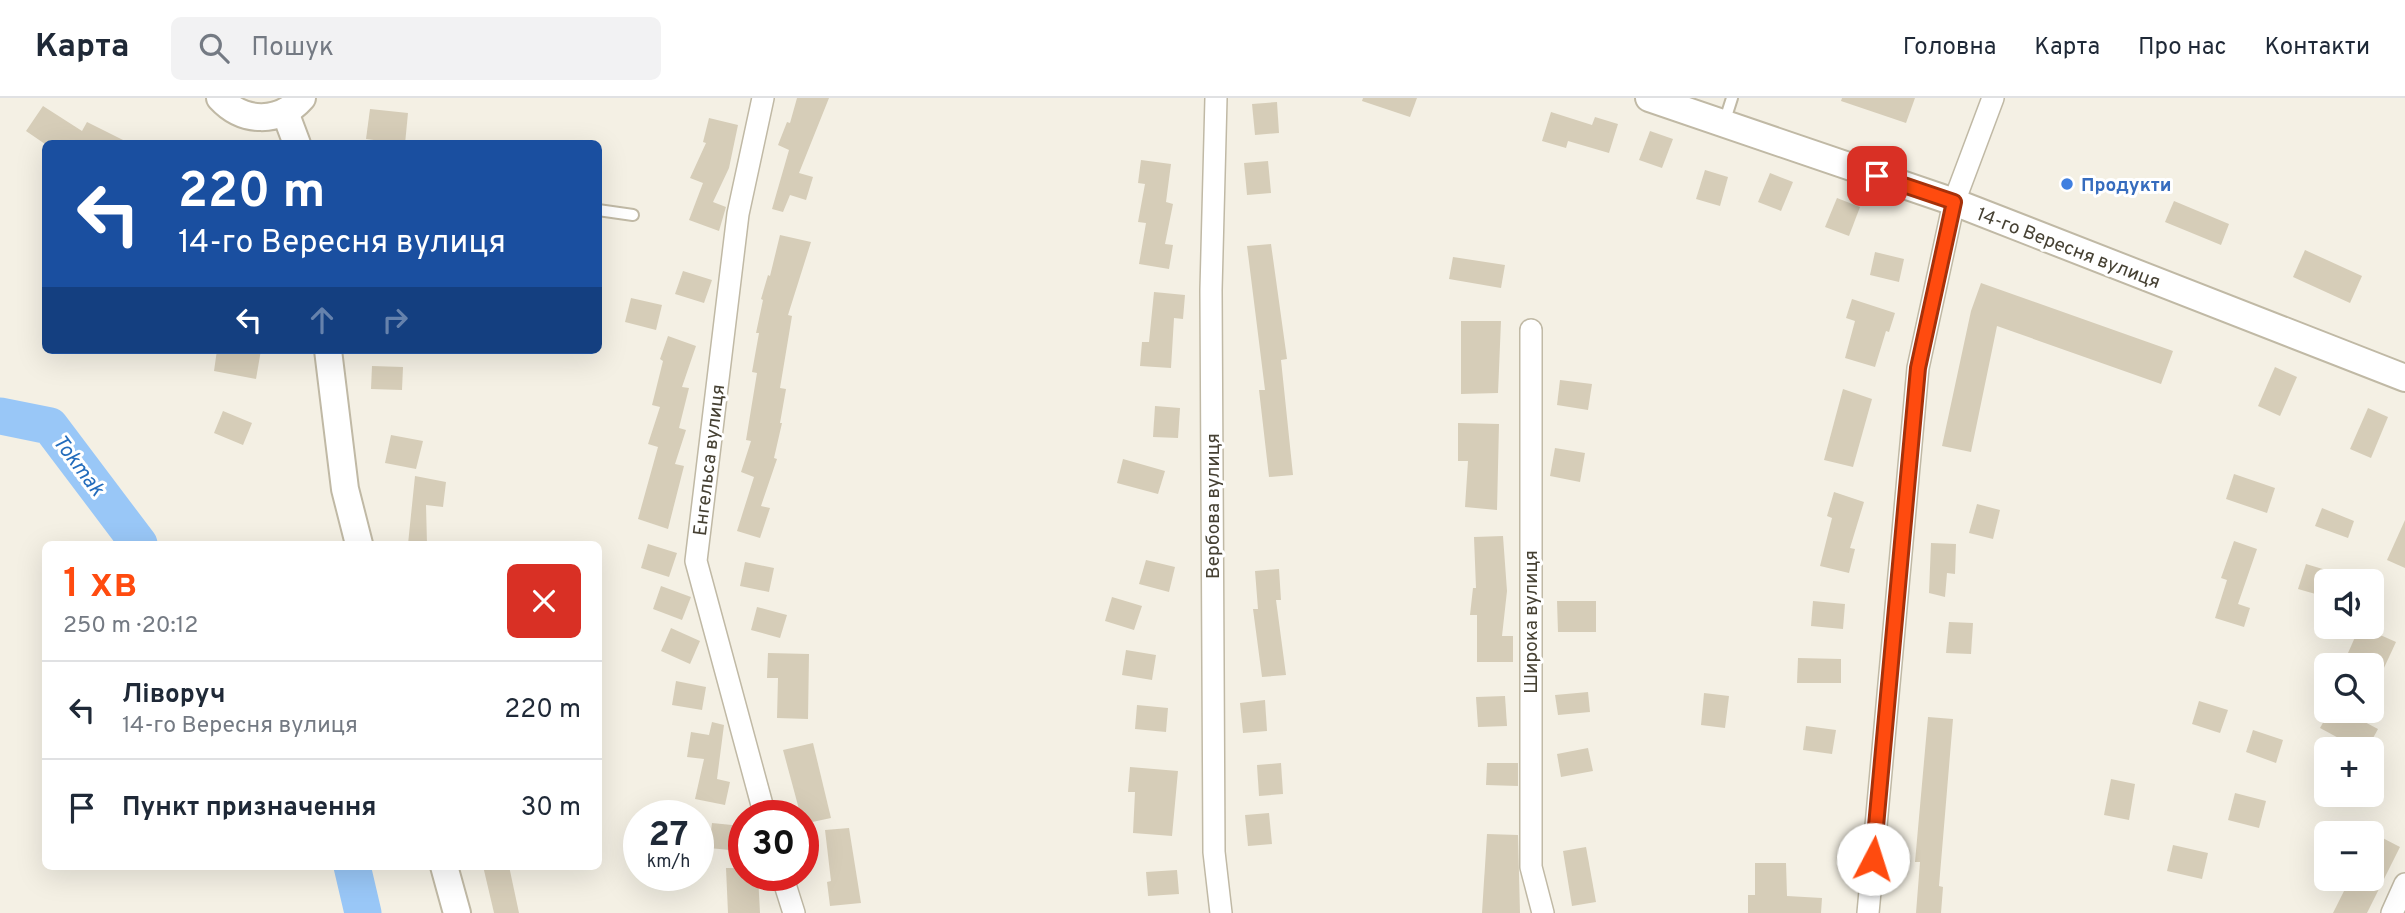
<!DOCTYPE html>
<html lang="uk">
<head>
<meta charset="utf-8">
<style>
	:root { --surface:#fff; --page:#f2f2f3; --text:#1f2937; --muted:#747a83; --line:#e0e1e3; --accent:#ff4b0f }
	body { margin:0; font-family:Overpass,sans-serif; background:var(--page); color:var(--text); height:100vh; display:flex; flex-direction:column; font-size:26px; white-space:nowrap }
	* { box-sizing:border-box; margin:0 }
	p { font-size:23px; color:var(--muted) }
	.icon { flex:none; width:38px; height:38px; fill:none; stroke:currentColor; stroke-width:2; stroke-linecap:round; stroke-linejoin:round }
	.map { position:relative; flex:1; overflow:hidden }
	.details { position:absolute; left:42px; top:443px; width:560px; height:329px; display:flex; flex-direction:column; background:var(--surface); border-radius:10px; box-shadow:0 7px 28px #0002 }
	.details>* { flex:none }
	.top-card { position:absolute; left:42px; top:42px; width:560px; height:214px; border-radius:10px; box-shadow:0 7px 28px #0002; background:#1a4fa0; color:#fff; overflow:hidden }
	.controls { position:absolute; left:2314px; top:471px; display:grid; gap:14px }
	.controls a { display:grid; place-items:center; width:70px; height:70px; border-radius:10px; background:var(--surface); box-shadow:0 7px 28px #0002; font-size:35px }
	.speed { position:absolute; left:623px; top:702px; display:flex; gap:14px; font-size:35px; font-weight:700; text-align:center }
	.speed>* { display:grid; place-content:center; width:91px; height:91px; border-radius:50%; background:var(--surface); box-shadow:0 7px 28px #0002; line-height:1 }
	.speed small { font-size:18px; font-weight:400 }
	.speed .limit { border:10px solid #d22; background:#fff; color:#111 }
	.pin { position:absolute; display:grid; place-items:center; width:60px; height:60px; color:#fff; margin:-30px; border-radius:14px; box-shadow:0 4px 10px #0006 }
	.me { position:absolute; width:77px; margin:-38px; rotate:5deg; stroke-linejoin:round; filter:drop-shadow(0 0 5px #0008) }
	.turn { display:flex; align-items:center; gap:24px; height:147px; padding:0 21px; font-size:32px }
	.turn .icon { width:91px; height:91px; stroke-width:2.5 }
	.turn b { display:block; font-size:49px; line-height:60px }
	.lanes { display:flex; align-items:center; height:66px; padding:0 21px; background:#0003; justify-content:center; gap:35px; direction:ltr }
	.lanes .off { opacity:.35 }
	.round { display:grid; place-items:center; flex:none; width:74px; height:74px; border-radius:10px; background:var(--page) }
	.summary { display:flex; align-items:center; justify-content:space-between; height:119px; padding:0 21px }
	h1 { font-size:42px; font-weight:600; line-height:52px; color:var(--accent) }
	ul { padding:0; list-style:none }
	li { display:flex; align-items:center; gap:21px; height:98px; padding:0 21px; border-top:2px solid var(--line) }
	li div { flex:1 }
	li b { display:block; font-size:26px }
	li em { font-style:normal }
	header { display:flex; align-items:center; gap:42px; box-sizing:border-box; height:98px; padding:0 35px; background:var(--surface); border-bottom:2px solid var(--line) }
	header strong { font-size:33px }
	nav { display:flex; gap:38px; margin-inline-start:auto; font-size:24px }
	.search { width:490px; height:63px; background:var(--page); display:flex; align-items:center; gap:18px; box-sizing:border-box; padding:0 24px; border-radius:10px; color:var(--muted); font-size:26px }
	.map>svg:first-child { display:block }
</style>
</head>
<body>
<header>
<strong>Карта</strong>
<div class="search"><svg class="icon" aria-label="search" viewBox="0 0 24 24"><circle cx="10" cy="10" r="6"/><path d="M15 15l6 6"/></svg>Пошук</div>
<nav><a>Головна</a><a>Карта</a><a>Про нас</a><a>Контакти</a></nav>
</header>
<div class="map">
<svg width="2405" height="815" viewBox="0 0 2405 815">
	<rect width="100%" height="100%" fill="#f4f0e4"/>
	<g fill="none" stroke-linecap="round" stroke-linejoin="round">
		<g stroke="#99c7f7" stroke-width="37">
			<path d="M 0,318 L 50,328 L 139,446"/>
			<path d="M 352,768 L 363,815"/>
		</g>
	</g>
	<g fill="#d6cdb8">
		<path d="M 797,0 L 829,0 L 799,75 L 813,79 L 806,102 L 790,97 L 783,114 L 772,111 L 789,52 L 778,47 L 787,24 L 790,25 Z"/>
		<path d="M 1363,0 L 1417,0 L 1410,19 L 1362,3 Z"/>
		<path d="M 1842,0 L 1915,0 L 1906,25 L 1841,3 Z"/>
		<path d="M 1277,4 L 1279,35 L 1255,37 L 1252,6 Z"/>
		<path d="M 43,8 L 82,33 L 87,24 L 131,46 L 45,46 L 26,33 Z"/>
		<path d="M 370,11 L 408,15 L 405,46 L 366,41 Z"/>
		<path d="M 1551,14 L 1592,27 L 1595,19 L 1618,26 L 1609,55 L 1568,43 L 1566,50 L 1542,43 Z"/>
		<path d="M 709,20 L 738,27 L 729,70 L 713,104 L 726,109 L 719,133 L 689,122 L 703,85 L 690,80 L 706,45 L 703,44 Z"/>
		<path d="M 1650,33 L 1673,41 L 1662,70 L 1639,62 Z"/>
		<path d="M 1141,62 L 1171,66 L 1166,104 L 1173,106 L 1165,146 L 1173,147 L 1169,171 L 1139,166 L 1146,125 L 1138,124 L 1145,86 L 1138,85 Z"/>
		<path d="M 1268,63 L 1271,95 L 1247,97 L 1244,65 Z"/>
		<path d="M 1705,72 L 1728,79 L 1720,108 L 1696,101 Z"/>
		<path d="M 1770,75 L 1793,84 L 1781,113 L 1758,104 Z"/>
		<path d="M 1837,100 L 1860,109 L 1849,138 L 1825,129 Z"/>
		<path d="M 2174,103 L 2229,126 L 2221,147 L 2165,124 Z"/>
		<path d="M 780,137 L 811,144 L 788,217 L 792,218 L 780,290 L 786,291 L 780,325 L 782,325 L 774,360 L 777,361 L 761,408 L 770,410 L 760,440 L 737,433 L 754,379 L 741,374 L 751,343 L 746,342 L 757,275 L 752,274 L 759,235 L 756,235 L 763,202 L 761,201 L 768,177 L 770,178 Z"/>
		<path d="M 1271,146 L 1287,261 L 1281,262 L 1293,377 L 1269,379 L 1259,292 L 1265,292 L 1247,148 Z"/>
		<path d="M 2305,152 L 2362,178 L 2350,205 L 2293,179 Z"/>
		<path d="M 1875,154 L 1904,161 L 1899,184 L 1870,177 Z"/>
		<path d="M 1453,159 L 1505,167 L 1501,190 L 1449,181 Z"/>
		<path d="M 683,173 L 712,182 L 704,205 L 675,196 Z"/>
		<path d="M 1981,185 L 2173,253 L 2161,286 L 1997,228 L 1971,354 L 1942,348 L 1971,213 Z"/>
		<path d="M 1154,194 L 1185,197 L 1183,221 L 1174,220 L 1171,270 L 1140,268 L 1142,244 L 1149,244 Z"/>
		<path d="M 631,200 L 662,207 L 656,232 L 625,224 Z"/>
		<path d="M 1852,201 L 1895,215 L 1889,234 L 1886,233 L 1875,269 L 1845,260 L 1855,223 L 1846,220 Z"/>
		<path d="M 1461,223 L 1501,223 L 1498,295 L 1461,296 Z"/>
		<path d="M 668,238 L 696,248 L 682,289 L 689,290 L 679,330 L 686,332 L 675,366 L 684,368 L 668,431 L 638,421 L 658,349 L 648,346 L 660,309 L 652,307 L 663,263 L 660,261 Z"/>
		<path d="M 217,252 L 261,252 L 256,281 L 214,273 Z"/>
		<path d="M 372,268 L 403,269 L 402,292 L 371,291 Z"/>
		<path d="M 2275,269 L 2297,279 L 2280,318 L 2258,308 Z"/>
		<path d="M 1560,282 L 1592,286 L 1588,312 L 1557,307 Z"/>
		<path d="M 1843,291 L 1872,301 L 1853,369 L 1824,362 Z"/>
		<path d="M 1155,308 L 1180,310 L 1178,340 L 1153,339 Z"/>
		<path d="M 2368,310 L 2388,319 L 2371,360 L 2350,351 Z"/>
		<path d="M 223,313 L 252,325 L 243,347 L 214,335 Z"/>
		<path d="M 1458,325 L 1499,326 L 1497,412 L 1465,409 L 1468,363 L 1458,363 Z"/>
		<path d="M 391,337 L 423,343 L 416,371 L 385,365 Z"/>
		<path d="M 1555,350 L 1585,355 L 1580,384 L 1550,378 Z"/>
		<path d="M 1123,361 L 1165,373 L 1158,396 L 1117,385 Z"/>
		<path d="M 2234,376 L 2275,390 L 2267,415 L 2226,401 Z"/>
		<path d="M 415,378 L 446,384 L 443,409 L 426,407 L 427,446 L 408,446 Z"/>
		<path d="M 1834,394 L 1864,404 L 1850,450 L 1855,451 L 1849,475 L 1820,468 L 1832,420 L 1827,418 Z"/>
		<path d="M 1977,406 L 2000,412 L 1993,441 L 1969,435 Z"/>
		<path d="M 2322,410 L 2354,423 L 2348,440 L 2315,428 Z"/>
		<path d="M 2405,422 L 2405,470 L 2387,462 Z"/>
		<path d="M 1503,438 L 1507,493 L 1502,538 L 1513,538 L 1513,564 L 1477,564 L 1477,517 L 1470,517 L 1473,490 L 1476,490 L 1474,439 Z"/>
		<path d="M 2234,443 L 2257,451 L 2238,506 L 2250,510 L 2244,529 L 2215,520 L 2227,482 L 2221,480 Z"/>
		<path d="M 1931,445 L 1956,446 L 1955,476 L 1947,475 L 1945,499 L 1929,495 Z"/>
		<path d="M 648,446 L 677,455 L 669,479 L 641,470 Z"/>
		<path d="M 1146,462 L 1175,469 L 1169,494 L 1139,486 Z"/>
		<path d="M 745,464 L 774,470 L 769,494 L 740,488 Z"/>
		<path d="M 2306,466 L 2326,472 L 2326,499 L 2298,491 Z"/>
		<path d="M 1279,471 L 1281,502 L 1276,502 L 1286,577 L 1262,579 L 1253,511 L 1258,511 L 1255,473 Z"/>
		<path d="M 661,488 L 691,499 L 682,522 L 653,511 Z"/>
		<path d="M 1112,499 L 1142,508 L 1134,532 L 1105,523 Z"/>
		<path d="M 1557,503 L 1596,503 L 1596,534 L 1558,534 Z"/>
		<path d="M 1813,503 L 1845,506 L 1843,531 L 1811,528 Z"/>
		<path d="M 757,509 L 787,517 L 780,540 L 751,532 Z"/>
		<path d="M 1949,524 L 1973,525 L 1971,556 L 1946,555 Z"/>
		<path d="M 2360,528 L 2396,544 L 2383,572 L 2348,555 Z"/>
		<path d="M 671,530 L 700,543 L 690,566 L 661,553 Z"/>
		<path d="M 1126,552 L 1156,557 L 1152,582 L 1122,577 Z"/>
		<path d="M 768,555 L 809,556 L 808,621 L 777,620 L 778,580 L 767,580 Z"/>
		<path d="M 1798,560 L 1841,561 L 1841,585 L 1797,585 Z"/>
		<path d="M 676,583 L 706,589 L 702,612 L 672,607 Z"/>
		<path d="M 1588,594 L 1590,614 L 1558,617 L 1555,597 Z"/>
		<path d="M 1704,595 L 1729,598 L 1725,630 L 1701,627 Z"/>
		<path d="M 1505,598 L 1507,628 L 1478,629 L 1476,599 Z"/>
		<path d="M 1265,602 L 1267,633 L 1243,635 L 1240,605 Z"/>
		<path d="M 2199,603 L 2228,612 L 2220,635 L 2192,626 Z"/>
		<path d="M 1137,607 L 1168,610 L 1166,634 L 1135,631 Z"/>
		<path d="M 2330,612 L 2342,612 L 2378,631 L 2367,651 L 2359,651 L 2320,630 Z"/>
		<path d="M 1928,619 L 1953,621 L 1939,788 L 1943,789 L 1941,815 L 1916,815 L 1920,764 L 1915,764 Z"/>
		<path d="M 712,624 L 724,627 L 717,681 L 730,684 L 725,707 L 695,701 L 704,661 L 687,659 L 691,634 L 709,637 Z"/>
		<path d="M 1806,628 L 1836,632 L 1832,656 L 1803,652 Z"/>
		<path d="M 2253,632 L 2283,642 L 2276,665 L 2246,654 Z"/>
		<path d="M 813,645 L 831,720 L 803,726 L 783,652 Z"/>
		<path d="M 1588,650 L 1593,673 L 1561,679 L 1557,656 Z"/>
		<path d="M 1281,665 L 1283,696 L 1259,698 L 1257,667 Z"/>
		<path d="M 1487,665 L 1518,665 L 1518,688 L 1486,687 Z"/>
		<path d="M 1130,669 L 1178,673 L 1172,738 L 1133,735 L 1135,694 L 1128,694 Z"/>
		<path d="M 2111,681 L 2135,686 L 2129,722 L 2104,717 Z"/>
		<path d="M 2235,695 L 2266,703 L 2259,730 L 2228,722 Z"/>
		<path d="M 1269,715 L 1272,746 L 1248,748 L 1245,717 Z"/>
		<path d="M 712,725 L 742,728 L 740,753 L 709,750 Z"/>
		<path d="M 849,730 L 861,805 L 830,808 L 827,784 L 831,783 L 825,732 Z"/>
		<path d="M 2371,734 L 2400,749 L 2367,815 L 2333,815 L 2344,793 L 2322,780 L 2371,780 Z"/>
		<path d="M 1487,736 L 1518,737 L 1520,815 L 1482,815 Z"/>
		<path d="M 2173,747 L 2208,755 L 2202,781 L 2167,773 Z"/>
		<path d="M 1586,749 L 1596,804 L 1572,808 L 1563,753 Z"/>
		<path d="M 1755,765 L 1786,765 L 1787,798 L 1822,800 L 1821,815 L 1748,815 L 1748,797 L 1755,797 Z"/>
		<path d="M 483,768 L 509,768 L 519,815 L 494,815 Z"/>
		<path d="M 726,770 L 744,770 L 744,777 L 758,777 L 760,815 L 728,815 Z"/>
		<path d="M 1177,772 L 1179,796 L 1148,798 L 1146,774 Z"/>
	</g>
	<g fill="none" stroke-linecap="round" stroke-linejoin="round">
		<g stroke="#c0b9a5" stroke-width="14">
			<g id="service">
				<path d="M 1724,25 L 1732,0"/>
				<path d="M 598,112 L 633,117"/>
			</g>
		</g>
		<g stroke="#c0b9a5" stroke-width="24">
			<g id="minor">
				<path d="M 763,0 L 738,116 L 696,463 L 765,718"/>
				<path d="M 1216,0 L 1211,192 L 1214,754 L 1221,815"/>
				<path d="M 1531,232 L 1531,769 L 1543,815"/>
				<path d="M 782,777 L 794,815"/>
				<path d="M 1868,815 L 1918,270 L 1954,104 L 1993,0"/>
				<path d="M 2392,815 L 2405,786"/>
			</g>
		</g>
		<g stroke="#c0b9a5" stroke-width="30">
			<g id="tertiary">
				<path d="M 220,0 C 243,25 279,26 302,0"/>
				<path d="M 1649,0 L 1954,104 L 2405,280"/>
				<path d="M 285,14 L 297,46"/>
				<path d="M 328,252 L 345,391 L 359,446"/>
				<path d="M 444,768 L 457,815"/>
			</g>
		</g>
		<use href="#service" stroke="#fff" stroke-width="10"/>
		<use href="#minor" stroke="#fff" stroke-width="21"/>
		<use href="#tertiary" stroke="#fff" stroke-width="26"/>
	</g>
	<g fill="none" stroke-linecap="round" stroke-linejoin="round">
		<g stroke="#a6310a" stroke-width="18">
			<path id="route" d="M 1873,761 L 1918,270 L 1954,104 L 1877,78"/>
		</g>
		<use href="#route" stroke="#ff4b0f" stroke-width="12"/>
	</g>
	<circle fill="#3f7fe0" stroke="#fff" stroke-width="2.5" cx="2067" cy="86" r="7"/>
	<g text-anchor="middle" stroke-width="6" stroke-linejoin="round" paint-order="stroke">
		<g font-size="19" font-weight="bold" fill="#366cbe" stroke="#fff" text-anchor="start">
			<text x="2081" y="93">Продукти</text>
		</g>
		<g font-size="19" fill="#464133" stroke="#fff">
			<text transform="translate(2069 149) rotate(21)" y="7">14-го Вересня вулиця</text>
			<text transform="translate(708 362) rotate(-83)" y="7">Енгельса вулиця</text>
			<text transform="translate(1212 408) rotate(-90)" y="7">Вербова вулиця</text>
			<text transform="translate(1530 524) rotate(-90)" y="7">Широка вулиця</text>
		</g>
		<g font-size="21" font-style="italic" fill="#236cbc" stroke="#fff">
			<text transform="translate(79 367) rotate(53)" y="7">Tokmak</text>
		</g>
	</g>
</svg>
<div class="controls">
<a><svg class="icon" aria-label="sound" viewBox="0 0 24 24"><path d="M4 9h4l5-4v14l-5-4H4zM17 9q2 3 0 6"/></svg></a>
<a><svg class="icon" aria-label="search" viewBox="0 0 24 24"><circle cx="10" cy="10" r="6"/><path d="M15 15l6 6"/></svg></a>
<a>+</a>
<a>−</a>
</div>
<div class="speed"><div>27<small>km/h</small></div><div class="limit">30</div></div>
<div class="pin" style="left:1877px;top:78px;background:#d93025"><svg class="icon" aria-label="arrive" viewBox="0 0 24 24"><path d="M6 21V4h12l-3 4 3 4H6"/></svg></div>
<svg class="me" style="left:1873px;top:761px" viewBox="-20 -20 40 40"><circle r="19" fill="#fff"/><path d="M0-13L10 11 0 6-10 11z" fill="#ff4b0f"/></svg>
<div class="top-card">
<div class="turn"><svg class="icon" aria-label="left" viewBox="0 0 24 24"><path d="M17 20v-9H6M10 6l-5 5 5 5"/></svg><div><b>220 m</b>14-го Вересня вулиця</div></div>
<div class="lanes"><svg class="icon" aria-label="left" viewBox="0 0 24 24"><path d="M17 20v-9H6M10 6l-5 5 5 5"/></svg><svg class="icon off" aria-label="ahead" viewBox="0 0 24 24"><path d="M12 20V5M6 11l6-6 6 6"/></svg><svg class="icon off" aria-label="right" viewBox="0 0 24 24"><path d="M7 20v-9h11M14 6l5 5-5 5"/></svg></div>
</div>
<section class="details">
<div class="summary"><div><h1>1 хв</h1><p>250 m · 20:12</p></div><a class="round" style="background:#d93025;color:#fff"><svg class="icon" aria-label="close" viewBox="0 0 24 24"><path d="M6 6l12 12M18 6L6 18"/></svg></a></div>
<ul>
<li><svg class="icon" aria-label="left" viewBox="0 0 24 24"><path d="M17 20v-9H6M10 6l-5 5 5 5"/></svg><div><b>Ліворуч</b><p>14-го Вересня вулиця</p></div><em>220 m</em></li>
<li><svg class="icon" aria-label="arrive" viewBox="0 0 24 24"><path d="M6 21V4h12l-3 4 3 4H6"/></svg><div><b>Пункт призначення</b></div><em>30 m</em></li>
</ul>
</section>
</div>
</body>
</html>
